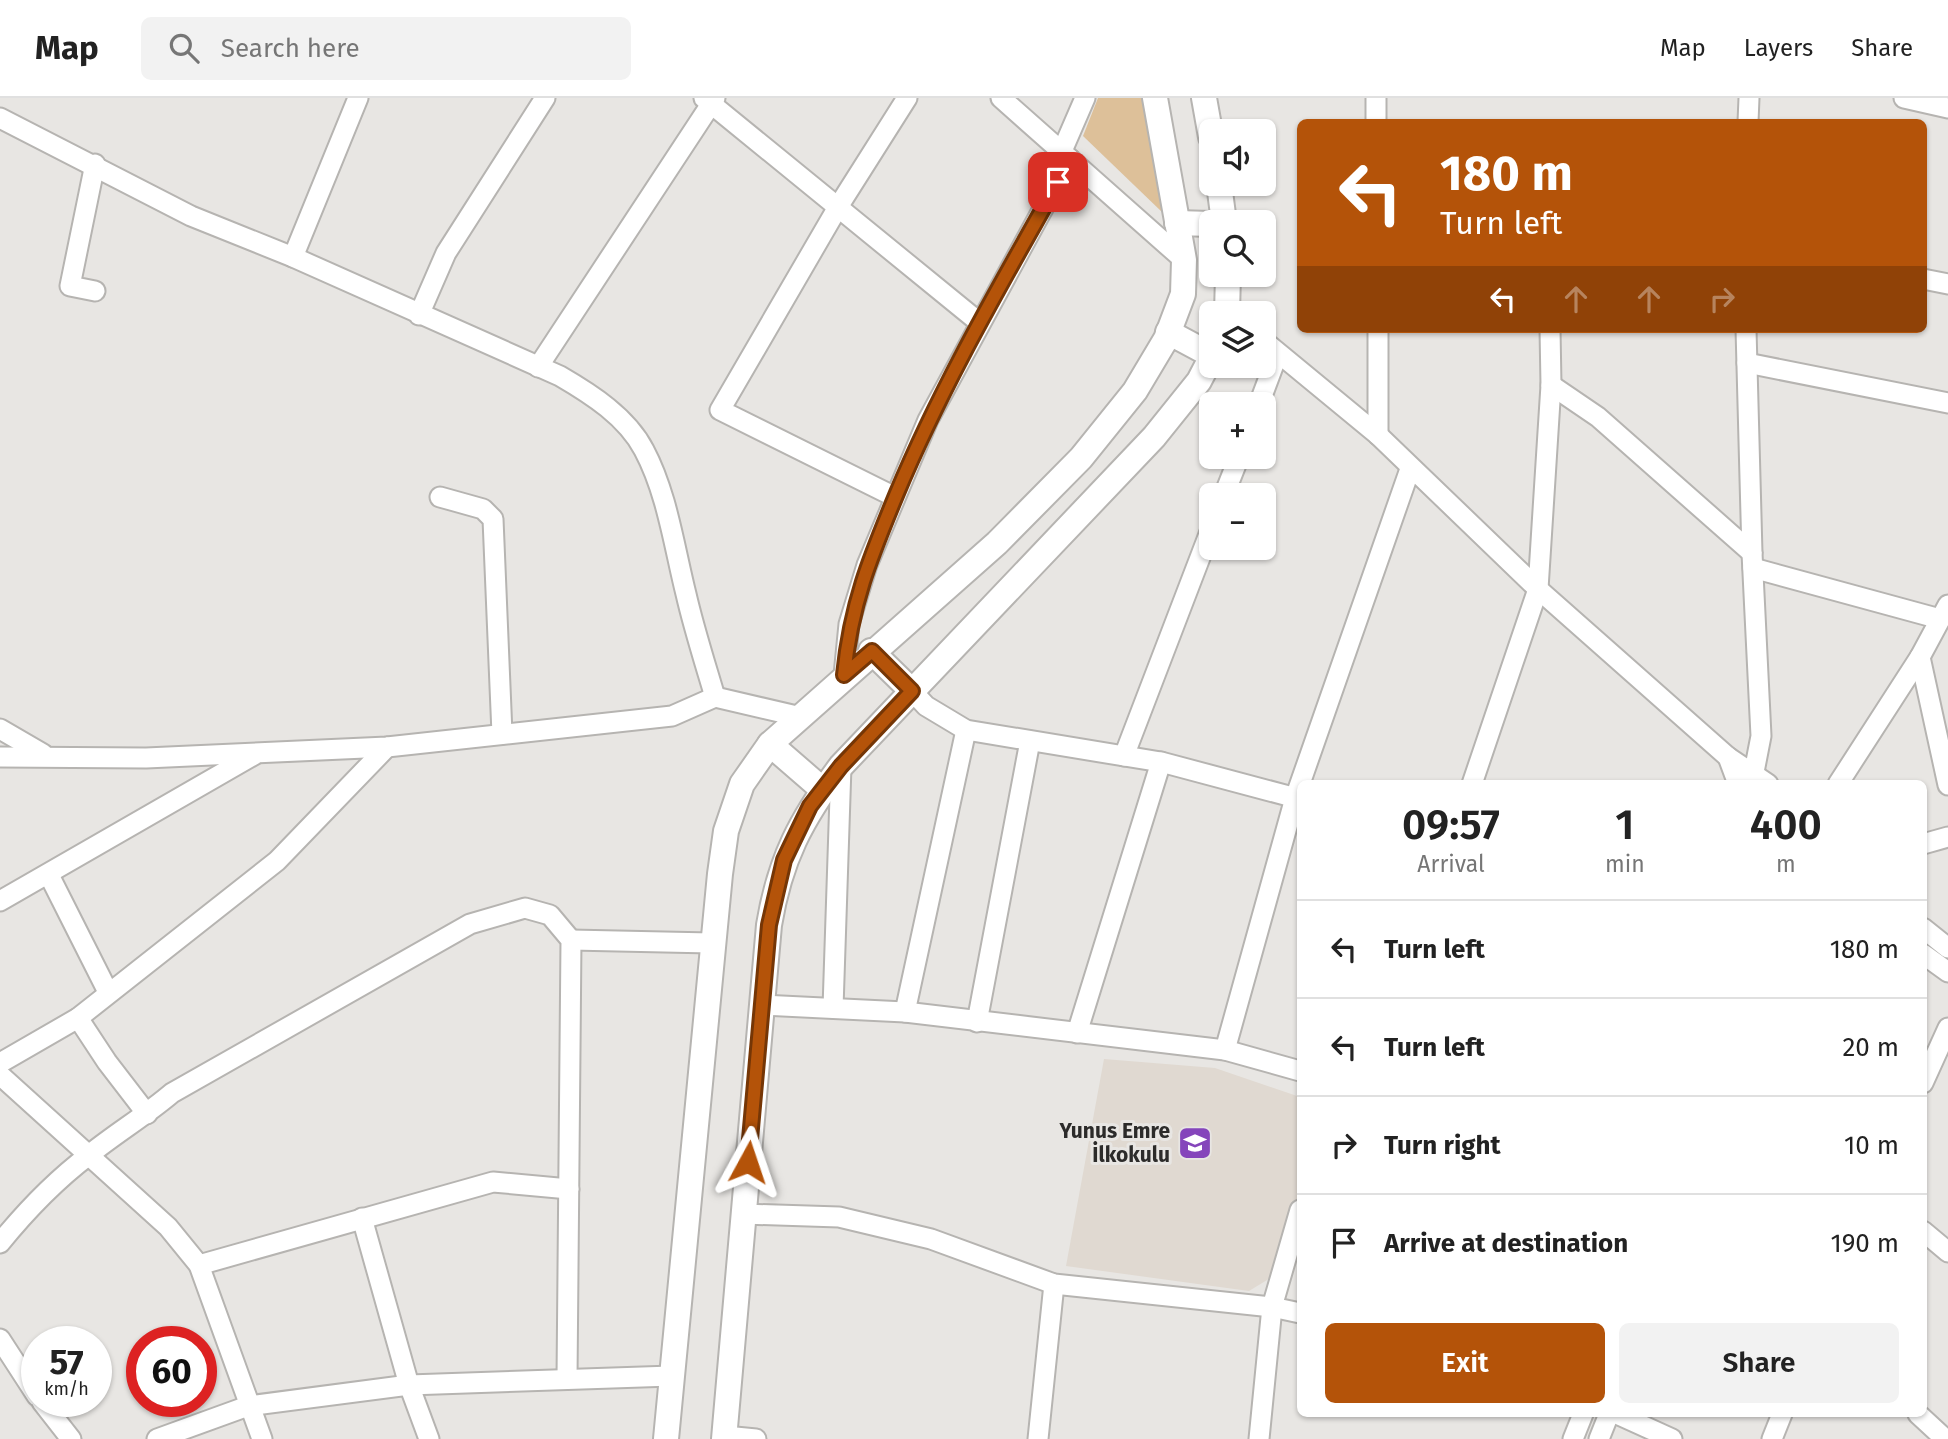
<!DOCTYPE html>
<html lang="en">
<head>
<meta charset="utf-8">
<style>
	:root { --surface:#fff; --page:#f2f2f2; --text:#222; --muted:#767676; --line:#e0e0e0; --accent:#b45309 }
	body { margin:0; font-family:"Fira Sans",sans-serif; background:var(--page); color:var(--text); height:100vh; display:flex; flex-direction:column; font-size:26px; white-space:nowrap }
	* { box-sizing:border-box; margin:0 }
	p { font-size:23px; color:var(--muted) }
	.icon { flex:none; width:38px; height:38px; fill:none; stroke:currentColor; stroke-width:2; stroke-linecap:round; stroke-linejoin:round }
	.map { position:relative; flex:1; overflow:hidden }
	.panel { position:absolute; left:1297px; top:682px; width:630px; height:637px; display:flex; flex-direction:column; background:var(--surface); border-radius:10px; box-shadow:0 2px 5px #0004 }
	.panel>* { flex:none }
	.guide { position:absolute; left:1297px; top:21px; width:630px; height:214px; border-radius:10px; box-shadow:0 2px 5px #0004; background:#b45309; color:#fff; overflow:hidden }
	.controls { position:absolute; left:1199px; top:21px; display:grid; gap:14px }
	.controls a { display:grid; place-items:center; width:77px; height:77px; border-radius:10px; background:var(--surface); box-shadow:0 2px 5px #0004; font-size:35px }
	.speed { position:absolute; left:21px; top:1228px; display:flex; gap:14px; font-size:35px; font-weight:700; text-align:center }
	.speed>* { display:grid; place-content:center; width:91px; height:91px; border-radius:50%; background:var(--surface); box-shadow:0 2px 5px #0004; line-height:1 }
	.speed small { font-size:18px; font-weight:400 }
	.speed .limit { border:10px solid #d22; background:#fff; color:#111 }
	.pin { position:absolute; display:grid; place-items:center; width:60px; height:60px; color:#fff; margin:-30px; border-radius:14px; box-shadow:0 4px 10px #0006 }
	.me { position:absolute; width:77px; margin:-38px; rotate:5deg; stroke-linejoin:round; filter:drop-shadow(0 0 5px #0008) }
	.turn { display:flex; align-items:center; gap:24px; height:147px; padding:0 28px; font-size:32px }
	.turn .icon { width:91px; height:91px; stroke-width:2.5 }
	.turn b { display:block; font-size:49px; line-height:60px }
	.lanes { display:flex; align-items:center; height:66px; padding:0 28px; background:#0003; justify-content:center; gap:35px; direction:ltr }
	.lanes .off { opacity:.35 }
	.eta { display:flex; justify-content:space-evenly; align-items:center; height:119px; text-align:center }
	.eta b { font-size:42px; font-weight:600; line-height:49px }
	.primary-button { display:flex; gap:14px; margin-top:auto; padding:14px 28px }
	.primary-button a { flex:1; height:80px; border-radius:10px; background:var(--accent); color:#fff; font-size:28px; font-weight:600; line-height:80px; text-align:center }
	.primary-button a+a { background:var(--page); color:var(--text) }
	ul { padding:0; list-style:none }
	li { display:flex; align-items:center; gap:21px; height:98px; padding:0 28px; border-top:2px solid var(--line) }
	li div { flex:1 }
	li b { display:block; font-size:26px }
	li em { font-style:normal }
	header { display:flex; align-items:center; gap:42px; box-sizing:border-box; height:98px; padding:0 35px; background:var(--surface); border-bottom:2px solid var(--line) }
	header strong { font-size:33px }
	nav { display:flex; gap:38px; margin-inline-start:auto; font-size:24px }
	.search { width:490px; height:63px; background:var(--page); display:flex; align-items:center; gap:18px; box-sizing:border-box; padding:0 24px; border-radius:10px; color:var(--muted); font-size:26px }
	.map>svg:first-child { display:block }
</style>
</head>
<body>
<header>
<strong>Map</strong>
<div class="search"><svg class="icon" aria-label="search" viewBox="0 0 24 24"><circle cx="10" cy="10" r="6"/><path d="M15 15l6 6"/></svg>Search here</div>
<nav><a>Map</a><a>Layers</a><a>Share</a></nav>
</header>
<div class="map">
<svg width="1948" height="1341" viewBox="0 0 1948 1341">
	<rect width="100%" height="100%" fill="#e8e6e3"/>
	<path fill="#e0d9d1" d="M 1104,961 L 1215,970 L 1300,999 L 1300,1090 L 1287,1147 L 1272,1179 L 1249,1193 L 1066,1168 Z"/>
	<path fill="#ddc099" d="M 1098,0 L 1143,0 L 1162,114 L 1083,38 Z"/>
	<g fill="none" stroke-linecap="round" stroke-linejoin="round">
		<g stroke="#b6b4b1" stroke-width="23">
			<g id="minor">
				<path d="M 704,0 L 980,225"/>
				<path d="M 1001,0 L 1184,162"/>
				<path d="M 1376,0 L 1376,24"/>
				<path d="M 1904,0 L 1948,10"/>
				<path d="M 0,20 L 191,118 L 293,159 L 560,278 C 591,296 627,319 644,352 C 667,395 674,448 686,496 C 694,531 705,565 715,599"/>
				<path d="M 1748,24 L 1749,0"/>
				<path d="M 1062,53 L 1085,0"/>
				<path d="M 95,66 L 70,188 L 95,193"/>
				<path d="M 293,159 L 358,0"/>
				<path d="M 1923,181 L 1948,186"/>
				<path d="M 419,217 L 446,155 L 545,0"/>
				<path d="M 1378,231 L 1378,337"/>
				<path d="M 1746,231 L 1752,455 L 1761,638 L 1754,674"/>
				<path d="M 1264,243 L 1378,337 L 1538,491 L 1728,659 L 1768,686"/>
				<path d="M 1747,265 L 1948,305"/>
				<path d="M 538,269 L 715,0"/>
				<path d="M 1551,287 L 1598,319 L 1752,455"/>
				<path d="M 1259,306 L 1277,258"/>
				<path d="M 1224,397 L 1239,359"/>
				<path d="M 440,399 L 483,411 L 493,421 L 502,636"/>
				<path d="M 895,399 L 720,312 L 838,109 L 907,0"/>
				<path d="M 1753,470 L 1940,521"/>
				<path d="M 1920,559 L 1948,687"/>
				<path d="M 844,577 L 849,526 L 867,467 L 928,322 L 1070,61"/>
				<path d="M 912,593 L 926,608 L 966,632 L 1161,664 L 1300,701"/>
				<path d="M 0,631 L 43,656"/>
				<path d="M 1124,658 L 1211,431"/>
				<path d="M 0,659 L 146,660 L 387,649 L 672,618 L 715,599 L 801,619"/>
				<path d="M 1728,659 L 1738,686"/>
				<path d="M 1472,686 L 1538,491 L 1551,287 L 1550,231"/>
				<path d="M 1838,686 L 1920,559 L 1948,507"/>
				<path d="M 1923,746 L 1948,739"/>
				<path d="M 49,777 L 108,894"/>
				<path d="M 0,803 L 254,657"/>
				<path d="M 1923,830 L 1948,850"/>
				<path d="M 571,842 L 711,845"/>
				<path d="M 1923,856 L 1948,874"/>
				<path d="M 761,907 L 905,914 L 1225,952 L 1300,973"/>
				<path d="M 833,910 L 841,668"/>
				<path d="M 905,914 L 966,632"/>
				<path d="M 78,920 L 107,964 L 147,1016"/>
				<path d="M 977,924 L 1030,643"/>
				<path d="M 1077,935 L 1161,664"/>
				<path d="M 1225,952 L 1295,700 L 1410,371"/>
				<path d="M 0,965 L 78,920 L 277,763 L 387,649"/>
				<path d="M 0,977 L 168,1129 L 199,1167 L 262,1341"/>
				<path d="M 1923,985 L 1948,930"/>
				<path d="M 743,1116 L 839,1119 L 931,1141 L 1054,1186 L 1272,1209 L 1300,1215"/>
				<path d="M 362,1120 L 409,1287 L 429,1341"/>
				<path d="M 1923,1133 L 1948,1154"/>
				<path d="M 0,1145 C 26,1113 56,1082 89,1057 C 116,1035 145,1018 172,995 L 470,826 L 525,810 L 550,817 L 571,842 L 567,1281"/>
				<path d="M 199,1167 L 493,1084 L 569,1091"/>
				<path d="M 0,1241 L 37,1298"/>
				<path d="M 42,1304 L 71,1341"/>
				<path d="M 1617,1316 L 1672,1341"/>
				<path d="M 1918,1316 L 1945,1341"/>
				<path d="M 725,1338 L 756,1341"/>
				<path d="M 157,1341 L 248,1308 L 409,1287 L 672,1278"/>
				<path d="M 1038,1341 L 1054,1186"/>
				<path d="M 1259,1341 L 1272,1209 L 1300,1112"/>
				<path d="M 1573,1341 L 1583,1316"/>
				<path d="M 1599,1341 L 1609,1316"/>
				<path d="M 1772,1341 L 1782,1316"/>
			</g>
		</g>
		<g stroke="#b6b4b1" stroke-width="28">
			<g id="major">
				<path d="M 1204,0 L 1211,39"/>
				<path d="M 1219,86 L 1224,124"/>
				<path d="M 1177,125 L 1211,126"/>
				<path d="M 1227,215 L 1228,177"/>
				<path d="M 1168,234 L 1211,257"/>
				<path d="M 871,553 L 912,593"/>
				<path d="M 770,646 L 823,692"/>
				<path d="M 666,1341 L 720,776 L 726,733 L 742,686 L 770,646 L 997,445 L 1081,360 L 1135,293 L 1166,241 L 1183,196 L 1184,162 L 1155,0"/>
				<path d="M 724,1341 L 769,827 C 780,761 801,721 841,668 L 1154,339 L 1199,283 L 1211,260"/>
			</g>
		</g>
		<use href="#minor" stroke="#fff" stroke-width="19"/>
		<use href="#major" stroke="#fff" stroke-width="24"/>
	</g>
	<g fill="none" stroke-linecap="round" stroke-linejoin="round">
		<g stroke="#753606" stroke-width="18">
			<path id="route" d="M 748,1064 L 769,827 L 784,762 L 810,708 L 841,668 L 912,593 L 872,553 L 844,577 C 851,506 870,460 897,395 C 942,287 1001,186 1058,84"/>
		</g>
		<use href="#route" stroke="#b45309" stroke-width="12"/>
	</g>
	<defs>
		<g id="school-square" transform="scale(1.75)"><rect x="-9" y="-9" width="18" height="18" rx="4" fill="#8545bb" stroke="#e8e6e3"/><path d="M0-5L7-2L0 1L-7-2ZM-4 1L0 2.5L4 1V4Q0 6-4 4Z" fill="#fff"/></g>
	</defs>
	<g fill-rule="evenodd">
		<use href="#school-square" x="1195" y="1045"/>
	</g>
	<g text-anchor="middle" stroke-width="6" stroke-linejoin="round" paint-order="stroke">
		<g font-size="21" font-weight="bold" fill="#2c2b2a" stroke="#e8e6e3" text-anchor="end">
			<text x="1170" y="1040">Yunus Emre<tspan x="1170" dy="24">İlkokulu</tspan></text>
		</g>
	</g>
</svg>
<div class="controls">
<a><svg class="icon" aria-label="sound" viewBox="0 0 24 24"><path d="M4 9h4l5-4v14l-5-4H4zM17 9q2 3 0 6"/></svg></a>
<a><svg class="icon" aria-label="search" viewBox="0 0 24 24"><circle cx="10" cy="10" r="6"/><path d="M15 15l6 6"/></svg></a>
<a><svg class="icon" aria-label="layers" viewBox="0 0 24 24"><path d="M12 4l9 5-9 5-9-5zM3 14l9 5 9-5"/></svg></a>
<a>+</a>
<a>−</a>
</div>
<div class="speed"><div>57<small>km/h</small></div><div class="limit">60</div></div>
<div class="pin" style="left:1058px;top:84px;background:#d93025"><svg class="icon" aria-label="arrive" viewBox="0 0 24 24"><path d="M6 21V4h12l-3 4 3 4H6"/></svg></div>
<svg class="me" style="left:748px;top:1064px" viewBox="-20 -20 40 40"><path d="M0-17L14 15 0 8-14 15z" fill="#b45309" stroke="#fff" stroke-width="4"/></svg>
<div class="guide">
<div class="turn"><svg class="icon" aria-label="left" viewBox="0 0 24 24"><path d="M17 20v-9H6M10 6l-5 5 5 5"/></svg><div><b>180 m</b>Turn left</div></div>
<div class="lanes"><svg class="icon" aria-label="left" viewBox="0 0 24 24"><path d="M17 20v-9H6M10 6l-5 5 5 5"/></svg><svg class="icon off" aria-label="ahead" viewBox="0 0 24 24"><path d="M12 20V5M6 11l6-6 6 6"/></svg><svg class="icon off" aria-label="ahead" viewBox="0 0 24 24"><path d="M12 20V5M6 11l6-6 6 6"/></svg><svg class="icon off" aria-label="right" viewBox="0 0 24 24"><path d="M7 20v-9h11M14 6l5 5-5 5"/></svg></div>
</div>
<section class="panel">
<div class="eta">
<div><b>09:57</b><p>Arrival</p></div>
<div><b>1</b><p>min</p></div>
<div><b>400</b><p>m</p></div>
</div>
<ul>
<li><svg class="icon" aria-label="left" viewBox="0 0 24 24"><path d="M17 20v-9H6M10 6l-5 5 5 5"/></svg><div><b>Turn left</b></div><em>180 m</em></li>
<li><svg class="icon" aria-label="left" viewBox="0 0 24 24"><path d="M17 20v-9H6M10 6l-5 5 5 5"/></svg><div><b>Turn left</b></div><em>20 m</em></li>
<li><svg class="icon" aria-label="right" viewBox="0 0 24 24"><path d="M7 20v-9h11M14 6l5 5-5 5"/></svg><div><b>Turn right</b></div><em>10 m</em></li>
<li><svg class="icon" aria-label="arrive" viewBox="0 0 24 24"><path d="M6 21V4h12l-3 4 3 4H6"/></svg><div><b>Arrive at destination</b></div><em>190 m</em></li>
</ul>
<div class="primary-button"><a>Exit</a><a>Share</a></div>
</section>
</div>
</body>
</html>
